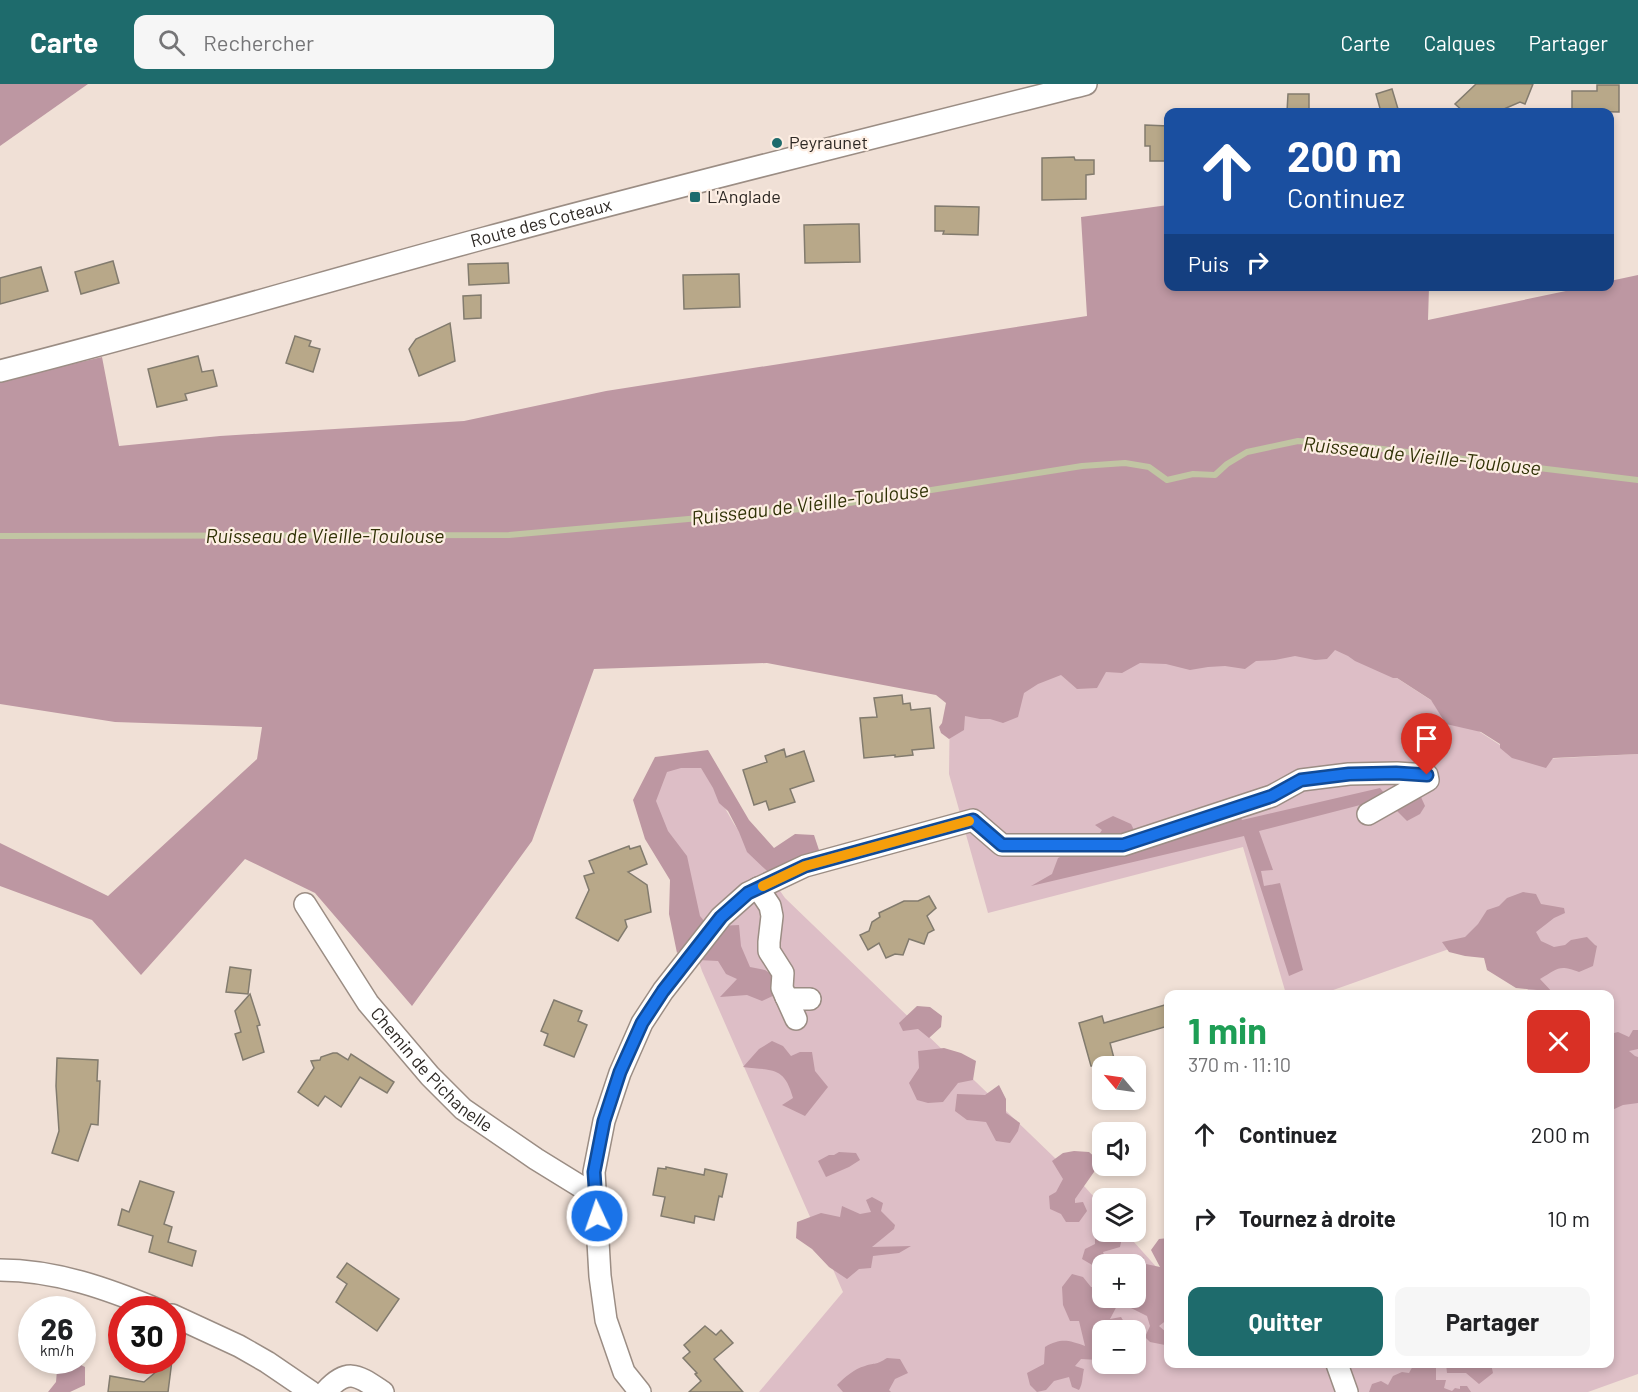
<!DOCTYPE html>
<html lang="fr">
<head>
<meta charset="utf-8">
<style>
	:root { --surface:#fff; --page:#f6f6f6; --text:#202124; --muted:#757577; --accent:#1e6b6c }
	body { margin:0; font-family:Barlow,sans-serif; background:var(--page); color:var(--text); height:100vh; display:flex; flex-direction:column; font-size:22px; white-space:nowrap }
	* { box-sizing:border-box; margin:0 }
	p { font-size:20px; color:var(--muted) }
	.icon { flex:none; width:33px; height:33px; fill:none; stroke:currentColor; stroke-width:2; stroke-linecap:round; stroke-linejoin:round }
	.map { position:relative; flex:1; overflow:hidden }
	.panel { position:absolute; left:1164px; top:906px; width:450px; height:378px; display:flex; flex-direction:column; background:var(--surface); border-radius:12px; box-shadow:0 3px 9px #0003 }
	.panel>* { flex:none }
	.top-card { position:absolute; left:1164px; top:24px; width:450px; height:183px; border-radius:12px; box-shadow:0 3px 9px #0003; background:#1a4fa0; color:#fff; overflow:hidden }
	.needle { width:39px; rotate:299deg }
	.controls { position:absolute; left:1092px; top:972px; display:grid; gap:12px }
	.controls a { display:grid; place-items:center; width:54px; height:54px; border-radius:12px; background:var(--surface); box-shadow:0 3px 9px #0003; font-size:30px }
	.speed { position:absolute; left:18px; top:1212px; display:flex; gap:12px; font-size:30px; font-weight:700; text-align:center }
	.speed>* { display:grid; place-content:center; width:78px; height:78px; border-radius:50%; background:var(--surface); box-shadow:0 3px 9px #0003; line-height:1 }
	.speed small { font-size:15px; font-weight:400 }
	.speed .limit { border:9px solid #d22; background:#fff; color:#111 }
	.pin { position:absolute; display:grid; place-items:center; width:51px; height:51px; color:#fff; margin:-62px -26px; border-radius:50% 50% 50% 0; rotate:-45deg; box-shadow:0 0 6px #0007 }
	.pin .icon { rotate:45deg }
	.me { position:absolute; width:66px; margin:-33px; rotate:357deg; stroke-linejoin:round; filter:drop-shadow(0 0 4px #0008) }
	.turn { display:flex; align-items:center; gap:21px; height:126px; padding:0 24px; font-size:27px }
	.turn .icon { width:78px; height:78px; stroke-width:2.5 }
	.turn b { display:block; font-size:42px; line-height:51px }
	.then { display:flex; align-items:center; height:57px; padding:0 24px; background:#0003; gap:12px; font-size:22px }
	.round { display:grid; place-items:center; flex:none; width:63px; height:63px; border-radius:12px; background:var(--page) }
	.headline { display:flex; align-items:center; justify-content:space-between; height:102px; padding:0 24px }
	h1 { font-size:36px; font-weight:700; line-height:45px; color:#1e9e55 }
	.action { display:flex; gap:12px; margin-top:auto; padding:12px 24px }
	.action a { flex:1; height:69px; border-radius:12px; background:var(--accent); color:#fff; font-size:24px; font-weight:700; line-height:69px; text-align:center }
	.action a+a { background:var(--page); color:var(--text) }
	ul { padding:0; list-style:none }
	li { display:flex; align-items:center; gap:18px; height:84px; padding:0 24px }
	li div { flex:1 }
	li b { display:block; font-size:22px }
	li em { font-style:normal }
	header { display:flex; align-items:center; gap:36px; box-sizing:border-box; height:84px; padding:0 30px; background:var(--accent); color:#fff }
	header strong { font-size:28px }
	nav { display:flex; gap:33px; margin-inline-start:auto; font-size:21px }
	.search { width:420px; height:54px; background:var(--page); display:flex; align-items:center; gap:15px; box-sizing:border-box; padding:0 21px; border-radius:12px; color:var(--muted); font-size:22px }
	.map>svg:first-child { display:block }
</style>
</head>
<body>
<header>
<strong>Carte</strong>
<div class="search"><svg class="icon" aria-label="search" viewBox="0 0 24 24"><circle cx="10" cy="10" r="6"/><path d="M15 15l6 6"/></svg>Rechercher</div>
<nav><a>Carte</a><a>Calques</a><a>Partager</a></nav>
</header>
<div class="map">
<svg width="1638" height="1308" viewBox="0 0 1638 1308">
	<rect width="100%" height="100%" fill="#f0e0d6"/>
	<path fill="#ddbec6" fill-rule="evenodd" d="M 1349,563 L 1523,676 L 1638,670 L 1638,1290 L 1588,1308 L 759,1308 L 843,1208 L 702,887 L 646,721 L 661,683 L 697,675 L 734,740 L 785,814 L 1085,1103 L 1102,1122 L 1102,1148 L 1125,1148 L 1168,1196 L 1168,1280 L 1610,1280 L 1610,910 L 1532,910 L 1480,854 L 1322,910 L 1286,910 L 1243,763 L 988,829 L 949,690 L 950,613 L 1093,574 ZM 1102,1180 L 1136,1180 L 1136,1214 L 1102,1214 ZM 1102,1246 L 1136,1246 L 1136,1280 L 1102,1280 Z"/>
	<g fill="#bd97a2">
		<path d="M 0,0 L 88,0 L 0,62 Z"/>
		<path d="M 1168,121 L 1168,202 L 1429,203 L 1428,236 L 1585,203 L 1610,202 L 1610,197 L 1638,191 L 1638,670 L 1553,674 L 1546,684 L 1512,674 L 1500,664 L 1500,660 L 1481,648 L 1446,640 L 1431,616 L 1397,594 L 1393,594 L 1355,577 L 1348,572 L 1335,566 L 1327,575 L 1315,576 L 1295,572 L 1275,576 L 1256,577 L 1245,585 L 1225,582 L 1208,583 L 1190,586 L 1166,580 L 1140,579 L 1122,589 L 1106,588 L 1097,604 L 1077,605 L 1061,591 L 1038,600 L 1024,609 L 1018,633 L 1003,639 L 990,635 L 980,635 L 965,632 L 964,646 L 949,655 L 941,649 L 939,643 L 942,639 L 946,619 L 936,611 L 767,579 L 594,585 L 532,757 L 412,922 L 315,809 L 245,775 L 141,891 L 92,836 L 0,802 L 0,759 L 108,812 L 257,675 L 262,643 L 115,638 L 0,620 L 0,297 L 102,273 L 119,362 L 220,352 L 464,337 L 606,307 L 1087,232 L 1081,133 Z"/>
		<path d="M 708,666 L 749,736 L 774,764 L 795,750 L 814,751 L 820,769 L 770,790 L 747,768 L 739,748 L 728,727 L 719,719 L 713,704 L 701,684 L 681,684 L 667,688 L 656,717 L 668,747 L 687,772 L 700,832 L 709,843 L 677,869 L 669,830 L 670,796 L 645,755 L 633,716 L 655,673 Z"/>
		<path d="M 1380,704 L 1385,710 L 1368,719 L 1259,747 L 1273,786 L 1261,787 L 1264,802 L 1280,799 L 1303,886 L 1289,892 L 1244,752 L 1031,802 L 1052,790 L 1058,774 L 1096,755 L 1102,746 L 1095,741 L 1113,732 L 1131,740 L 1139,756 L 1238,728 L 1242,736 Z"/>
		<path d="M 1407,710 L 1421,713 L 1425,722 L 1420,730 L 1407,737 L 1396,726 Z"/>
		<path d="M 1523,808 L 1536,810 L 1541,820 L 1564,824 L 1565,829 L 1554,834 L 1536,848 L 1541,857 L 1554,863 L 1565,861 L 1571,856 L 1587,853 L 1595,861 L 1597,862 L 1593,882 L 1579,888 C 1558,880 1558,885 1540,895 L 1554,910 L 1541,910 L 1537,906 L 1516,904 L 1487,886 L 1484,874 L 1465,872 L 1449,868 L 1442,858 L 1465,853 L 1478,840 L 1487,826 L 1499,822 L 1507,814 Z"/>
		<path d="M 739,841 L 741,862 L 750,883 L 765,886 L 783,898 L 777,910 L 762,917 L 747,911 L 720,913 L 737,895 L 726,890 L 718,877 L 698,876 L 718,842 Z"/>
		<path d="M 917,922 L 930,923 L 942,932 L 941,943 L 929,954 L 918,945 L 903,947 L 899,939 Z"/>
		<path d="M 1633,946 L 1638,946 L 1638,965 L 1629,967 L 1635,972 L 1638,973 L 1638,1019 L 1623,1021 L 1610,1027 L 1610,950 L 1618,948 L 1629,953 Z"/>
		<path d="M 772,957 L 783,962 L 791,972 L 800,968 L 812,968 L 815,987 L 828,1003 L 805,1032 L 782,1021 L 793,1014 C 784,981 772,987 743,983 L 759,965 Z"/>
		<path d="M 944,964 L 961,969 L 976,977 L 973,996 L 958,999 L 943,1018 L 928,1019 L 917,1016 L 909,999 L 919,984 L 918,967 Z"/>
		<path d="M 999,1001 L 1006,1015 L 1006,1029 L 1020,1039 L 1018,1047 L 1010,1059 L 996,1057 L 986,1038 L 967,1036 L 955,1027 L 957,1010 L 985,1011 Z"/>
		<path d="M 1074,1067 L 1089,1068 L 1097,1075 L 1094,1088 L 1075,1115 L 1075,1119 L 1083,1118 L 1087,1127 L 1079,1138 L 1066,1138 L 1061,1130 L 1050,1125 L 1049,1112 L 1056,1108 L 1063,1095 L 1052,1077 L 1063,1069 Z"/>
		<path d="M 839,1068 L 856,1069 L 860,1076 L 849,1083 L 826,1093 L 818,1077 L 829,1071 L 834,1071 Z"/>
		<path d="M 872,1113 L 883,1119 L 881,1127 L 895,1141 L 894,1145 L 872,1163 L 911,1162 L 899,1169 L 873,1172 L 871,1184 L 859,1185 L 847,1195 L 829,1183 L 812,1165 L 796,1154 L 797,1138 L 821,1129 L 840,1133 L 842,1122 L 860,1130 L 871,1128 L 866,1116 Z"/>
		<path d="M 1102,1142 L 1102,1148 L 1119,1148 L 1122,1154 L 1120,1163 L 1103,1168 L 1106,1176 L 1094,1182 L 1082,1175 L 1085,1165 L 1095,1160 L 1095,1144 Z"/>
		<path d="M 1168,1154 L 1168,1221 L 1166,1226 L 1168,1235 L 1159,1242 L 1167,1249 L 1165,1261 L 1150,1258 L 1145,1253 L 1150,1242 L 1147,1232 L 1119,1218 L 1110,1235 L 1121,1233 L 1129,1246 L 1102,1246 L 1102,1273 L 1099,1276 L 1081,1275 L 1075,1282 L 1084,1285 C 1082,1293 1083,1299 1079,1306 L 1072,1303 L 1069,1293 L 1054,1297 L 1046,1306 L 1037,1308 L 1030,1301 L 1027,1289 L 1044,1280 L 1045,1263 C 1061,1254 1068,1256 1085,1262 L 1079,1237 L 1070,1237 L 1063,1221 L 1062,1203 L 1072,1190 L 1083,1193 L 1091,1203 L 1102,1203 L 1102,1214 L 1136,1214 L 1136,1180 L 1128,1180 L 1129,1171 L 1143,1173 L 1146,1180 L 1160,1183 L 1151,1166 L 1159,1155 Z"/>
		<path d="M 887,1274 L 900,1275 L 908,1289 L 895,1295 L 889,1306 L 891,1308 L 843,1308 L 837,1301 C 845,1293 854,1285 865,1282 C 876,1278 875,1282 887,1274 Z"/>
		<path d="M 73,1277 L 85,1283 L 85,1301 L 70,1308 L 48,1308 L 56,1298 L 57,1286 L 68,1282 Z"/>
		<path d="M 1414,1280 L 1433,1280 L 1436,1282 L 1436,1296 L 1446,1296 L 1444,1304 L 1452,1307 L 1455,1304 L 1460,1305 L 1460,1302 L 1467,1302 L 1471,1308 L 1369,1308 L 1372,1300 L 1381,1297 L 1388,1301 L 1393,1292 L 1402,1288 L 1409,1289 Z"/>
		<path d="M 1446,1280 L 1491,1280 L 1493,1289 L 1479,1300 L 1466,1289 L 1447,1289 Z"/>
	</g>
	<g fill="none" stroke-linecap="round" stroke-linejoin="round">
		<path stroke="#c1c5a3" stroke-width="6" d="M 0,452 L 509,451 L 824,423 L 1082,382 L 1125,379 L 1149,383 L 1167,396 L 1193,390 L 1215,391 L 1227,380 L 1247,368 L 1298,357 L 1366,363 L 1638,396"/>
	</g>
	<g fill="#b8a889" stroke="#827b6e" stroke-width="1.5">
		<path d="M 1476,0 L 1533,0 L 1525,20 L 1520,18 L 1497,28 L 1464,28 L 1455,20 Z"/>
		<path d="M 1597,1 L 1619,1 L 1619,28 L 1572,27 L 1572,7 L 1597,7 Z"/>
		<path d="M 1392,5 L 1398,25 L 1381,28 L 1376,10 Z"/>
		<path d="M 1288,10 L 1309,10 L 1309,28 L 1287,28 Z"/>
		<path d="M 1145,41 L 1168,42 L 1168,77 L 1150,77 L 1150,62 L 1145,62 Z"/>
		<path d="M 1074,73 L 1075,76 L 1094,76 L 1094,90 L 1086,91 L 1086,115 L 1042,116 L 1042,74 Z"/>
		<path d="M 935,122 L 979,123 L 978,151 L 943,150 L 944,147 L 935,147 Z"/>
		<path d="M 850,140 L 859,140 L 860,178 L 805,179 L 804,141 Z"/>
		<path d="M 113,177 L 119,199 L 81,210 L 75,188 Z"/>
		<path d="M 508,179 L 509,199 L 469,201 L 468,180 Z"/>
		<path d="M 41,183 L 48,207 L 0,220 L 0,194 Z"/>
		<path d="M 739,190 L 740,223 L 684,225 L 683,191 Z"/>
		<path d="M 481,211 L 481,234 L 464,235 L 463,212 Z"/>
		<path d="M 450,239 L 455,277 L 419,292 L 409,265 L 416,255 Z"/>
		<path d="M 295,252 L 311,257 L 309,262 L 320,265 L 313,288 L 286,279 Z"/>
		<path d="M 198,272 L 202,288 L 213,286 L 217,302 L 185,310 L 187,316 L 157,323 L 148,285 Z"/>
		<path d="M 902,611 L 903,620 L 910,619 L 911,626 L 930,624 L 934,664 L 912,666 L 913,671 L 895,673 L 895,671 L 864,674 L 860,634 L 877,633 L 874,614 Z"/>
		<path d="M 784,665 L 786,673 L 804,667 L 814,697 L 790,705 L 795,718 L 769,726 L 766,717 L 754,721 L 743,686 L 767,678 L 765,672 Z"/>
		<path d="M 629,762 L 630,765 L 640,762 L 647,780 L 628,788 L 647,801 L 651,828 L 625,836 L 627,843 L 618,857 L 576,834 L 589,806 L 584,792 L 594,789 L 589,777 Z"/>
		<path d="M 929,812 L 936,824 L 927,832 L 934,846 L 928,849 L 924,860 L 909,855 L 903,871 L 895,870 L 886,874 L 879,859 L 868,866 L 860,851 L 869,847 L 872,838 L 880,833 L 879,829 L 904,817 L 918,817 Z"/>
		<path d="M 230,883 L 251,886 L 248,910 L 226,908 Z"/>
		<path d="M 250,910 L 260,941 L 257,942 L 264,968 L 243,976 L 235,950 L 241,948 L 235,927 Z"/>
		<path d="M 554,916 L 582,927 L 578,937 L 587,941 L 574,973 L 544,961 L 548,950 L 541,947 Z"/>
		<path d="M 1168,920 L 1168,942 L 1110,959 L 1116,982 L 1091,982 L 1079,939 L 1102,932 L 1104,939 Z"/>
		<path d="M 333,969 L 337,969 L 348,976 L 351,970 L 394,998 L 387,1009 L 360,993 L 341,1023 L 325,1012 L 318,1022 L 298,1008 L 314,984 L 311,977 L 320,976 L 321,973 Z"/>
		<path d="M 57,974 L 98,976 L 97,997 L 100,997 L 98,1041 L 91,1040 L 78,1077 L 52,1069 L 59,1047 L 56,1002 Z"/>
		<path d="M 666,1083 L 704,1091 L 705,1085 L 727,1090 L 722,1113 L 719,1112 L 714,1136 L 695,1132 L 694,1139 L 661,1132 L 665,1113 L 653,1111 L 658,1084 L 666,1085 Z"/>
		<path d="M 140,1097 L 174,1108 L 164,1140 L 172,1143 L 168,1158 L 196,1167 L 192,1182 L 149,1168 L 153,1152 L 118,1141 L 122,1125 L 129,1128 Z"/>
		<path d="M 347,1179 L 399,1215 L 377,1247 L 336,1218 L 347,1200 L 337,1193 Z"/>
		<path d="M 705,1242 L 716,1251 L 721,1246 L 733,1259 L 714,1275 L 743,1308 L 689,1308 L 701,1297 L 695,1290 L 697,1289 L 683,1274 L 690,1268 L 684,1261 Z"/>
		<path d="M 170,1276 L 172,1276 L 168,1308 L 108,1308 L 110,1292 L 144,1298 Z"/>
	</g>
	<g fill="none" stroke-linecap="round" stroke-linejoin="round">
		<g stroke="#9b8d84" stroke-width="24">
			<g id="minor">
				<path id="s1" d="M 0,287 C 162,246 323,198 485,154 C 684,100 885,51 1086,0"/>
				<path d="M 758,804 L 770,822 L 772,832 L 769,858 L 769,867 L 783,889 L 782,904 L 796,935"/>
				<path id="s2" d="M 305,820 L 368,919 L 430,992 L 463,1025 L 536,1075 L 596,1112"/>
				<path d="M 786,913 L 792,915 L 810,915"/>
				<path d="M 0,1186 C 56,1186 108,1205 159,1226"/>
				<path d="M 172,1231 L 239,1262 L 267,1278 L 311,1308"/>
				<path d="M 1337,1280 L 1347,1308"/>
				<path d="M 325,1308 C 348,1283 357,1291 383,1308"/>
				<path d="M 640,1308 L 624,1288 L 606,1236 L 600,1192 L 594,1088 L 604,1037 L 620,989 L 642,939 L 663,907 L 721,833 L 748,809 L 805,782 L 973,736 L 1002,761 L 1123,761 L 1272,712 L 1301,696 L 1349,690 L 1397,689 L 1427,691 L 1428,696 L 1368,730"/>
			</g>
		</g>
		<use href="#minor" stroke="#fff" stroke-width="21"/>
	</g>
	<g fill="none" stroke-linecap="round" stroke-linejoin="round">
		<g stroke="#114b97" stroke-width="15">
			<path id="route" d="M 597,1132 L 594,1088 L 604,1037 L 620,988 L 642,939 L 663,907 L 721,833 L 748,809 L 805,782 L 973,736 L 1002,761 L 1123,761 L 1272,712 L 1301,696 L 1349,690 L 1396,689 L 1427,691"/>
		</g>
		<use href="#route" stroke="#1a73e8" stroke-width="10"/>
		<path stroke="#f59e0b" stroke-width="10" d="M 763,802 L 805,782 L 969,737"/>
	</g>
	<g fill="#1e6b6c" stroke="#fdeee3" stroke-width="2">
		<circle cx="777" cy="59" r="6"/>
		<rect x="689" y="107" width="12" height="12" rx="3"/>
	</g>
	<g text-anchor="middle" stroke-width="4.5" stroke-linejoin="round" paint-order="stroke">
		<g font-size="18" fill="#2d2824" stroke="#fdeee3" text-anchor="start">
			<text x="789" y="65">Peyraunet</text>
			<text x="707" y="119">L'Anglade</text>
		</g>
		<g font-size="18" fill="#2d2824" stroke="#fdeee3">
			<text dy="6" stroke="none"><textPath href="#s1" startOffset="561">Route des Coteaux</textPath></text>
			<text dy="6" stroke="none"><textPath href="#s2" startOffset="210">Chemin de Pichanelle</textPath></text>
		</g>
		<g font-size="20" font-style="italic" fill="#303206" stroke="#fdeee3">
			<text transform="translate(1422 372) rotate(6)" y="7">Ruisseau de Vieille-Toulouse</text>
			<text transform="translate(810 420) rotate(-7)" y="7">Ruisseau de Vieille-Toulouse</text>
			<text x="325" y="459">Ruisseau de Vieille-Toulouse</text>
		</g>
	</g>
</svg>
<div class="controls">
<a><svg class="needle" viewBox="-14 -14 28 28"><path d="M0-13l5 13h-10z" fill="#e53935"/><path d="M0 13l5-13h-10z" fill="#757577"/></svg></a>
<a><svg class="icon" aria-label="sound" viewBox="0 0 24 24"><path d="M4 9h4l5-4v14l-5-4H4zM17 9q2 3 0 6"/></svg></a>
<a><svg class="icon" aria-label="layers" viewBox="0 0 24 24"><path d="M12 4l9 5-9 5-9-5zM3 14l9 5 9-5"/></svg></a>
<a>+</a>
<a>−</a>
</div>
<div class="speed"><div>26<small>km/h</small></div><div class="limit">30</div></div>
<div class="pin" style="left:1427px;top:691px;background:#d93025"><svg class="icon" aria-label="arrive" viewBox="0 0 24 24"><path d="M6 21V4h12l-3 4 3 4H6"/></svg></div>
<svg class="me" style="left:597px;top:1132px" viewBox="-20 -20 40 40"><circle r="17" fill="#1a73e8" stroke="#fff" stroke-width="3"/><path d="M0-11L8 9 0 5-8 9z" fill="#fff"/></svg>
<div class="top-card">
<div class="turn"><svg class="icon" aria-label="ahead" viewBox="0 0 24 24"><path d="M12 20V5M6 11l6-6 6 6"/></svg><div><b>200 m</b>Continuez</div></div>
<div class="then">Puis<svg class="icon" aria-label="right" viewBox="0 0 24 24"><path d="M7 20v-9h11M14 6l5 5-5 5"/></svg></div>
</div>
<section class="panel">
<div class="headline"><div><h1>1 min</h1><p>370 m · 11:10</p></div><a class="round" style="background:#d93025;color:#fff"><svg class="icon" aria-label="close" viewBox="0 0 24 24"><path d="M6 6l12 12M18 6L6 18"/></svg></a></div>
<ul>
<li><svg class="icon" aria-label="ahead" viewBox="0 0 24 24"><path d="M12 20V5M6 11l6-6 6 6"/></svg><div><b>Continuez</b></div><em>200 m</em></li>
<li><svg class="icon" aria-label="right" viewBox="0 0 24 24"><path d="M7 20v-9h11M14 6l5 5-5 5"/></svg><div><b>Tournez à droite</b></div><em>10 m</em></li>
</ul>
<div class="action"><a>Quitter</a><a>Partager</a></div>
</section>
</div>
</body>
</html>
